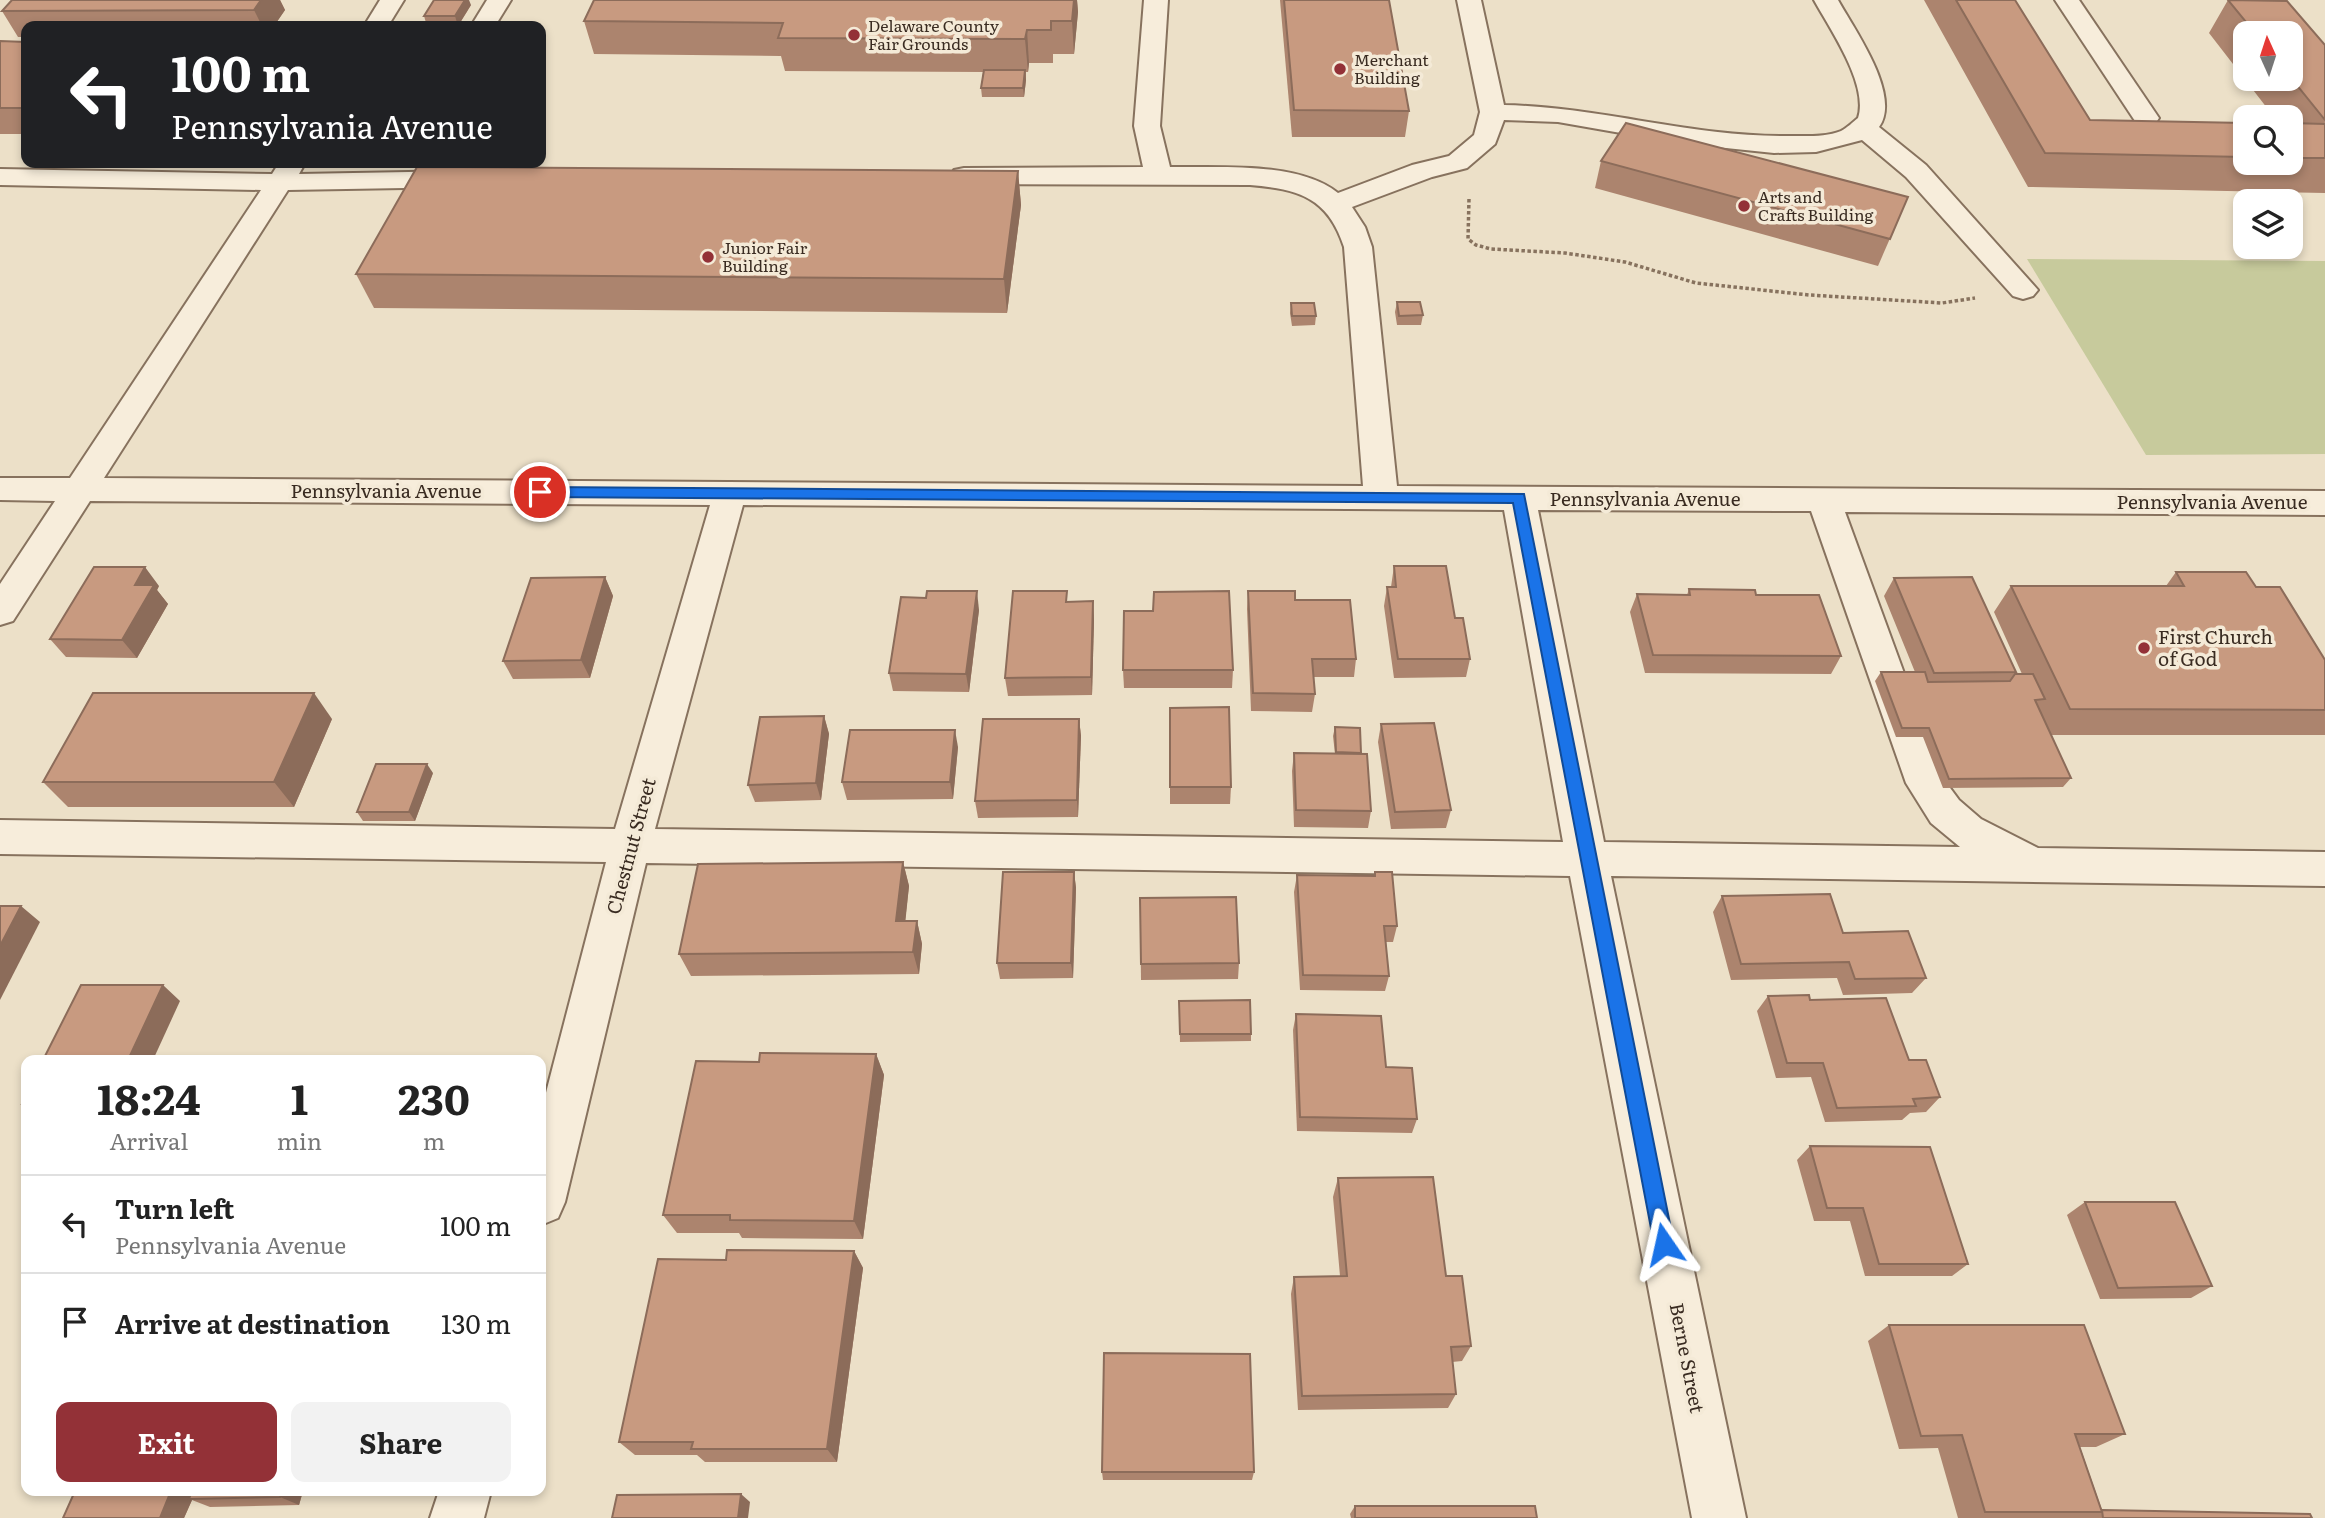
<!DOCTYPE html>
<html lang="en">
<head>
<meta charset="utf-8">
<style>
	:root { --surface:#fff; --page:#f2f2f2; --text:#222; --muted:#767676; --line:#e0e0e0; --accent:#933137 }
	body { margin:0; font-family:Literata,serif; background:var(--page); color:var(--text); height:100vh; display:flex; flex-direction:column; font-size:26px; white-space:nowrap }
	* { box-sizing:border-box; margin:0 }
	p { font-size:23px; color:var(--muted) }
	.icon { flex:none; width:38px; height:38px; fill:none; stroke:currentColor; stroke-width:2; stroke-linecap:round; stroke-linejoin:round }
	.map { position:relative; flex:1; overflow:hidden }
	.panel { position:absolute; left:21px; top:1055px; width:525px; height:441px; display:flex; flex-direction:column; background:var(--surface); border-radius:14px; box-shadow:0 4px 10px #0003 }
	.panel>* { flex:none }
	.guide { position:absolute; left:21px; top:21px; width:525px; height:147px; border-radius:14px; box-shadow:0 4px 10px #0003; background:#202124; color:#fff; overflow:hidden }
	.needle { width:46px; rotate:357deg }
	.fabs { position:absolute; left:2233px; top:21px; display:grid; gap:14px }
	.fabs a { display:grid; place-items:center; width:70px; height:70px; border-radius:14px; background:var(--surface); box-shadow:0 4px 10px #0003; font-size:35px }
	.pin { position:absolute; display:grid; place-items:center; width:60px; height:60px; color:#fff; margin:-30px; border:4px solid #fff; border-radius:50%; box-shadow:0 2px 7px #0007 }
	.me { position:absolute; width:77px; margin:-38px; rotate:349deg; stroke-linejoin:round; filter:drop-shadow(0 0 5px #0008) }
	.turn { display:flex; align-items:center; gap:24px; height:147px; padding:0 35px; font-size:32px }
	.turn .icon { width:91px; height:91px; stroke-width:2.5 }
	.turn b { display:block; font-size:49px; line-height:60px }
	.eta { display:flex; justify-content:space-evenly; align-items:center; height:119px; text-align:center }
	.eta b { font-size:42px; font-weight:700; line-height:49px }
	.action { display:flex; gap:14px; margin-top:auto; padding:14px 35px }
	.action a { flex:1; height:80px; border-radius:14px; background:var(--accent); color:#fff; font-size:28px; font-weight:700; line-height:80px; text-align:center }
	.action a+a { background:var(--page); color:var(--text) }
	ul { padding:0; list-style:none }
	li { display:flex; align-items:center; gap:21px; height:98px; padding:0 35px; border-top:2px solid var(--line) }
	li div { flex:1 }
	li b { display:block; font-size:26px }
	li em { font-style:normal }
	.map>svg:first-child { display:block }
</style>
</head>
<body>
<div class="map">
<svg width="2325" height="1518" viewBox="0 0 2325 1518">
	<rect width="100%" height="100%" fill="#ece0c8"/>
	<path fill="#c7ca9c" d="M 2027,259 L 2325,261 L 2325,454 L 2146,455 Z"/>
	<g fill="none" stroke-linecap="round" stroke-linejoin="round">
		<g stroke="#87725e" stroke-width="4">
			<g id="minor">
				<path d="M 380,0 L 404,0 L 388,26 L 364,26 Z"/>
				<path d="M 487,0 L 511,0 L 495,26 L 471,26 Z"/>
				<path d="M 1144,0 L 1168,0 L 1160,126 L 1170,167 C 1219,168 1298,161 1338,193 L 1412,165 L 1449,156 L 1474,135 L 1480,112 L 1457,0 L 1481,0 L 1504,105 C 1601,107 1695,138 1793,136 C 1808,136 1826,137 1841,131 C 1847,128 1853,122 1858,118 C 1869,85 1830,29 1814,0 L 1838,0 C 1854,29 1902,95 1879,127 L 1926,165 L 2038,290 L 2033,296 L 2023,299 L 2013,296 L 1906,177 L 1862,140 L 1816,152 L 1774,153 L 1678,143 L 1558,122 L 1504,120 L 1495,144 L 1467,168 L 1432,177 L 1352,207 L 1365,227 L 1372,247 L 1397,486 L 2325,491 L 2325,515 L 1845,512 L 1942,777 L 1959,800 L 1981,819 L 2038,848 L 2325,852 L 2325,886 L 1611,876 L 1746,1518 L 1692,1518 L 1570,876 L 646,863 L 565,1202 L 558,1218 L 541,1225 L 541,1112 L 606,862 L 0,854 L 0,820 L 615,829 L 710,505 L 90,501 L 13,621 L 0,625 L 0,584 L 55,501 L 0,500 L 0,478 L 70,478 L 261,190 L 0,185 L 0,169 L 272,174 L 279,163 L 303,163 L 304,165 L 299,174 L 463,171 L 473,173 L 477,179 L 473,185 L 463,187 L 288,190 L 104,478 L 1363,486 L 1344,247 C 1328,197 1298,189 1250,185 L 964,184 L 954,182 L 950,176 L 954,170 L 964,168 L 1143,167 L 1134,126 ZM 743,505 L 1504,510 L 1563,842 L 655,829 ZM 1538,510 L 1811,511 L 1906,783 L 1931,823 L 1960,847 L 1604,842 Z"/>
				<path d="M 2055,0 L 2079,0 L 2159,118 L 2155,124 L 2146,126 L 2137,124 Z"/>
				<path d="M 439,1491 L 491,1491 L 484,1518 L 430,1518 Z"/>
			</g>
		</g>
		<path stroke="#87725e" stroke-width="3.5" stroke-dasharray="3.5 2.5" stroke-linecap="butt" d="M 1469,199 L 1468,239 L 1476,245 L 1491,249 L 1565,253 L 1625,262 L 1696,283 L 1809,295 L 1942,303 L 1975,298"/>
		<use href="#minor" fill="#f7eddb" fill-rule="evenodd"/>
	</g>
	<g fill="#ac846e" fill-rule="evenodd">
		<path d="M 12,0 L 280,0 L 285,10 L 274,26 L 26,26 L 26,37 L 18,37 L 2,11 Z"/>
		<path d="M 594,0 L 1077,0 L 1078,12 L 1074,54 L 1053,54 L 1053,63 L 1029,63 L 1028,72 L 1026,72 L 1026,80 L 1024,97 L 982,97 L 981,88 L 983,72 L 785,71 L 781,56 L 594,54 L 584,21 Z"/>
		<path d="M 1280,0 L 1389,0 L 1409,111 L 1405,137 L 1292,137 Z"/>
		<path d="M 1924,0 L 2015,0 L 2090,120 L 2245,123 L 2245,163 L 2291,163 L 2291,117 L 2274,117 L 2209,33 L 2228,0 L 2325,45 L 2325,193 L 2028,187 ZM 2245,33 L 2291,33 L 2291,79 L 2245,79 Z"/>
		<path d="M 471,5 L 458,26 L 427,26 L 424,16 Z"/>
		<path d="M 0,41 L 26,42 L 26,134 L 0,134 Z"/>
		<path d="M 1601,161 L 1908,197 L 1878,266 L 1595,188 Z"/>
		<path d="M 1018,171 L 1021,205 L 1007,313 L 374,308 L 356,274 Z"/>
		<path d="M 1397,302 L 1423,315 L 1421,325 L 1397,325 L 1395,312 Z"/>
		<path d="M 1291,303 L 1316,316 L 1315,325 L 1292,326 L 1290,313 Z"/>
		<path d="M 1394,566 L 1455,618 L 1470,659 L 1466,677 L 1394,678 L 1384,606 L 1387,587 L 1391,587 Z"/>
		<path d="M 2176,572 L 2256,587 L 2325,660 L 2325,735 L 2051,735 L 2071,778 L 2063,787 L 1943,788 L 1923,737 L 1896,737 L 1875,681 L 1881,672 L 1915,672 L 1884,596 L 1894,578 L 2016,672 L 2015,674 L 2022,674 L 1994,612 L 2011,586 L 2166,586 Z"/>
		<path d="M 605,577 L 613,596 L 590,678 L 513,679 L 503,661 Z"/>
		<path d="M 159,586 L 157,590 L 168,604 L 137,658 L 66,657 L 50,639 Z"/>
		<path d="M 1689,589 L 1756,595 L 1841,656 L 1831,674 L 1645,673 L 1630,612 L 1637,594 L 1687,595 Z"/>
		<path d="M 1248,591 L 1295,600 L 1356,659 L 1354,677 L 1313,677 L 1315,694 L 1312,712 L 1251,711 L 1247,609 Z"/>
		<path d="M 1093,601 L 1094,620 L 1092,695 L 1008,696 L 1005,678 L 1068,602 Z"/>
		<path d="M 979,610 L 969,692 L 893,691 L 889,673 Z"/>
		<path d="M 1123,670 L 1233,670 L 1232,688 L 1124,688 Z"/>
		<path d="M 1170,708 L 1231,787 L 1230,804 L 1170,804 Z"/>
		<path d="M 824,716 L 829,734 L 821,800 L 755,802 L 748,785 Z"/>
		<path d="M 332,719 L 294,807 L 68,807 L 43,782 Z"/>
		<path d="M 1079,719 L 1081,736 L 1078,817 L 978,818 L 975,801 Z"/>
		<path d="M 1381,724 L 1451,810 L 1446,828 L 1391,829 L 1378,742 Z"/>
		<path d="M 1335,727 L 1360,728 L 1361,754 L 1371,811 L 1368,828 L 1294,827 L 1292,771 L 1294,753 L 1335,754 L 1333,736 Z"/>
		<path d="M 958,747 L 953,799 L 847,800 L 842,782 Z"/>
		<path d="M 433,773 L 415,821 L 363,821 L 357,812 Z"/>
		<path d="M 903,862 L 909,886 L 905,921 L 917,921 L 922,944 L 919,974 L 691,976 L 679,954 Z"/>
		<path d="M 1074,872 L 1076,888 L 1073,978 L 1000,979 L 997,963 Z"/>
		<path d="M 1375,872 L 1397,926 L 1393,942 L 1386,942 L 1389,976 L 1385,991 L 1300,990 L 1294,892 L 1297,875 L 1374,876 Z"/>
		<path d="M 1722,896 L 1843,933 L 1926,978 L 1912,993 L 1843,995 L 1837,978 L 1731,980 L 1713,912 Z"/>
		<path d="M 1140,898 L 1239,963 L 1238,979 L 1141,980 Z"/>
		<path d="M 1768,996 L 1810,1000 L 1909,1060 L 1940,1097 L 1926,1112 L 1910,1113 L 1902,1120 L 1825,1122 L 1811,1077 L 1776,1078 L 1757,1011 Z"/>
		<path d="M 1179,1001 L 1251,1034 L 1251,1041 L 1180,1042 Z"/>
		<path d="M 1296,1014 L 1386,1067 L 1417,1119 L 1412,1133 L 1297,1131 L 1293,1030 Z"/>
		<path d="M 876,1054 L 884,1075 L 863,1239 L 742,1238 L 739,1233 L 677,1233 L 663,1215 L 759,1062 Z"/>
		<path d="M 1810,1146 L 1968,1264 L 1952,1276 L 1865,1276 L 1850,1221 L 1814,1221 L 1797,1160 Z"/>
		<path d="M 1338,1178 L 1446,1276 L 1471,1346 L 1462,1361 L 1452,1362 L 1456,1394 L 1448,1408 L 1298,1410 L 1291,1294 L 1294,1277 L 1340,1276 L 1333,1197 Z"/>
		<path d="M 2085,1202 L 2212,1286 L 2191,1298 L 2100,1299 L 2067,1215 Z"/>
		<path d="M 854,1251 L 863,1268 L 837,1462 L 705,1462 L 697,1455 L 635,1455 L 619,1442 L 726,1260 Z"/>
		<path d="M 1889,1325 L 2125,1434 L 2096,1447 L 2080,1447 L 2102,1510 L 2312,1518 L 1958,1518 L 1938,1448 L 1899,1449 L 1868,1341 Z"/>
		<path d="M 1102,1472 L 1254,1472 L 1252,1480 L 1103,1480 Z"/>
		<path d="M 75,1491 L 303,1491 L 299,1505 L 210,1507 L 192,1500 L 184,1518 L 63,1518 Z"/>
		<path d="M 1355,1506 L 1537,1518 L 1351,1518 L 1350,1514 Z"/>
	</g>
	<g fill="#8c6c5a">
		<path d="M 261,0 L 280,0 L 285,10 L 274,26 L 262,26 L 254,10 Z"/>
		<path d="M 465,0 L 469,0 L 471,5 L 458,26 L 455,16 Z"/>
		<path d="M 1074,0 L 1077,0 L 1078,12 L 1074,54 L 1072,21 Z"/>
		<path d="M 1027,30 L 1029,63 L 1028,72 L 1025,39 Z"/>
		<path d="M 1025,70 L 1026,80 L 1024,97 L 1023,88 Z"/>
		<path d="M 1018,171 L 1021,205 L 1007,313 L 1004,279 Z"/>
		<path d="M 145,567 L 159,586 L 157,590 L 168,604 L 137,658 L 122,640 L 135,585 Z"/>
		<path d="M 605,577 L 613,596 L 590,678 L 581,660 Z"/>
		<path d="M 977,591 L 979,610 L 969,692 L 966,674 Z"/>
		<path d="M 1093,601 L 1094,620 L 1092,695 L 1091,677 Z"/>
		<path d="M 314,693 L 332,719 L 294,807 L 274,782 Z"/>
		<path d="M 824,716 L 829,734 L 821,800 L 816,783 Z"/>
		<path d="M 1079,719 L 1081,736 L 1078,817 L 1077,800 Z"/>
		<path d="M 955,730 L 958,747 L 953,799 L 950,782 Z"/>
		<path d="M 427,764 L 433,773 L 415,821 L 409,812 Z"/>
		<path d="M 903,862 L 909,886 L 903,944 L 896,921 Z"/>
		<path d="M 1074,872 L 1076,888 L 1073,978 L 1071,963 Z"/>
		<path d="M 21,906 L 40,922 L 0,1000 L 0,946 Z"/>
		<path d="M 917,921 L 922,944 L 919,974 L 913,952 Z"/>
		<path d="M 163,985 L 180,1001 L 153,1060 L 128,1060 Z"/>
		<path d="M 876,1054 L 884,1075 L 863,1239 L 854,1221 Z"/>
		<path d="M 854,1251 L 863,1268 L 837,1462 L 827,1449 Z"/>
		<path d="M 171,1491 L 195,1491 L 189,1499 L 192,1500 L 184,1518 L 160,1518 Z"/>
		<path d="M 282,1491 L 303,1491 L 299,1505 L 280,1497 Z"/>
		<path d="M 741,1494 L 750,1502 L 748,1518 L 738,1518 Z"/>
	</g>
	<g fill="#c89a80" stroke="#8c6c5a" stroke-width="2">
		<path d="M 12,0 L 261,0 L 254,10 L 2,11 Z"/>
		<path d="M 434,0 L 465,0 L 455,16 L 424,16 Z"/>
		<path d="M 594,0 L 1074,0 L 1072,21 L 1051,21 L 1051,30 L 1027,30 L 1025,39 L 778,38 L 783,23 L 584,21 Z"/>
		<path d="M 1284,0 L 1389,0 L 1409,111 L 1294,110 Z"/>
		<path d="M 1956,0 L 2015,0 L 2090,120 L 2245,123 L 2245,157 L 2045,153 Z"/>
		<path d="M 2228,0 L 2287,1 L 2325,45 L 2325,120 L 2291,78 L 2291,33 L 2255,33 Z"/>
		<path d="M 0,41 L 26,42 L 26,108 L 0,108 Z"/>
		<path d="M 984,70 L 1025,70 L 1023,88 L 981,88 Z"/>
		<path d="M 1626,123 L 1908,197 L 1890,239 L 1601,161 Z"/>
		<path d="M 2291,123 L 2325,124 L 2325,158 L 2291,158 Z"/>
		<path d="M 417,167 L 1018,171 L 1004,279 L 356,274 Z"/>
		<path d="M 1397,302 L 1420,302 L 1423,315 L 1399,316 Z"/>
		<path d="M 1291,303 L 1314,303 L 1316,316 L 1292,316 Z"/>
		<path d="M 1394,566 L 1446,566 L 1455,618 L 1463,618 L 1470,659 L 1398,659 L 1387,587 L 1396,587 Z"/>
		<path d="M 94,567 L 145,567 L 135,585 L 154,585 L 122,640 L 50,639 Z"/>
		<path d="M 2176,572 L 2246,572 L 2256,587 L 2280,587 L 2325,660 L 2325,710 L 2070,709 L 2011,586 L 2184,586 Z"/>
		<path d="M 605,577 L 581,660 L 503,661 L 531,578 Z"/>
		<path d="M 1972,577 L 2016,672 L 1934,673 L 1894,578 Z"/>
		<path d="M 1689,589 L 1755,590 L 1756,595 L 1819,595 L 1841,656 L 1653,655 L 1637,594 L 1690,595 Z"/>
		<path d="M 927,591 L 977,591 L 966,674 L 889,673 L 901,597 L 926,598 Z"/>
		<path d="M 1013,591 L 1067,591 L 1066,602 L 1093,601 L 1091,677 L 1005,678 Z"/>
		<path d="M 1229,591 L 1233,670 L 1123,670 L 1124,611 L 1153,611 L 1154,592 Z"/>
		<path d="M 1248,591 L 1295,591 L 1295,600 L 1350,600 L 1356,659 L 1312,659 L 1315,694 L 1253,693 Z"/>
		<path d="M 1881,672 L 1925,672 L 1928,682 L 2010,681 L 2015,674 L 2033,674 L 2045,699 L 2035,700 L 2071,778 L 1949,779 L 1929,728 L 1902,728 Z"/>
		<path d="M 93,693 L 314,693 L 274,782 L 43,782 Z"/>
		<path d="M 1229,707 L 1231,787 L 1170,787 L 1170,708 Z"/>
		<path d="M 824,716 L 816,783 L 748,785 L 760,717 Z"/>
		<path d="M 983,719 L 1079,719 L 1077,800 L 975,801 Z"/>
		<path d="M 1434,723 L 1451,810 L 1395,812 L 1381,724 Z"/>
		<path d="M 1335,727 L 1360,728 L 1361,753 L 1336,752 Z"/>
		<path d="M 850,730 L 955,730 L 950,782 L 842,782 Z"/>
		<path d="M 1294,753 L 1367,754 L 1371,811 L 1296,810 Z"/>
		<path d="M 376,764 L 427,764 L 409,812 L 357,812 Z"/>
		<path d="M 903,862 L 896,921 L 917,921 L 913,952 L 679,954 L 698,864 Z"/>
		<path d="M 1003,872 L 1074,872 L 1071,963 L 997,963 Z"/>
		<path d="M 1375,872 L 1392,872 L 1397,926 L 1384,926 L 1389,976 L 1303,975 L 1297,875 L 1375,876 Z"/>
		<path d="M 1830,894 L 1843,933 L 1908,931 L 1926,978 L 1855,979 L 1849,962 L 1741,964 L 1722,896 Z"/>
		<path d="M 1236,897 L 1239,963 L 1141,964 L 1140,898 Z"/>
		<path d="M 0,906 L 21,906 L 0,946 Z"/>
		<path d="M 81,985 L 163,985 L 128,1060 L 43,1060 Z"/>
		<path d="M 1809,995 L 1810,1000 L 1886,998 L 1909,1060 L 1926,1060 L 1940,1097 L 1913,1099 L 1916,1106 L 1837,1108 L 1823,1063 L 1787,1063 L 1768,996 Z"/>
		<path d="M 1250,1000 L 1251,1034 L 1180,1034 L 1179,1001 Z"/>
		<path d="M 1296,1014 L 1381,1016 L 1386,1067 L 1412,1068 L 1417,1119 L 1300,1117 Z"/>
		<path d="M 760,1053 L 876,1054 L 854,1221 L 730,1220 L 730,1215 L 663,1215 L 696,1061 L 759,1062 Z"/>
		<path d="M 26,1095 L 26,1104 L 22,1104 Z"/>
		<path d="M 1810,1146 L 1930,1147 L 1968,1264 L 1879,1264 L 1863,1208 L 1827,1208 Z"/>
		<path d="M 1433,1177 L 1446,1276 L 1462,1276 L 1471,1346 L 1451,1347 L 1456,1394 L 1302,1396 L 1294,1277 L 1347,1276 L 1338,1178 Z"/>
		<path d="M 2085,1202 L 2175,1202 L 2212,1286 L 2118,1288 Z"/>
		<path d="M 727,1250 L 854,1251 L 827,1449 L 691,1449 L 693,1442 L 619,1442 L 658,1259 L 726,1260 Z"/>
		<path d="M 1889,1325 L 2084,1325 L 2125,1434 L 2075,1434 L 2102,1512 L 1985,1512 L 1962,1435 L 1921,1436 Z"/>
		<path d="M 1104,1353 L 1250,1354 L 1254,1472 L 1102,1472 Z"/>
		<path d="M 75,1491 L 171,1491 L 160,1518 L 63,1518 Z"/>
		<path d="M 192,1491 L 282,1491 L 280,1497 L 189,1499 Z"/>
		<path d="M 741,1494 L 738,1518 L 612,1518 L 617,1495 Z"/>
		<path d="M 1355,1506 L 1535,1506 L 1537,1518 L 1355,1518 Z"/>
		<path d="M 2102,1510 L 2310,1514 L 2312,1518 L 2103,1518 Z"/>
	</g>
	<path fill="#1a73e8" stroke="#114b97" stroke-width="2" d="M 540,487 L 1524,494 L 1674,1244 L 1671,1251 L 1664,1254 L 1657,1251 L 1654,1244 L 1513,503 L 540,497 L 534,492 Z"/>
	<g fill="#933137" stroke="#f4ead7" stroke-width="2.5">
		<circle cx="854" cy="35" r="7"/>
		<circle cx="1340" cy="69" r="7"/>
		<circle cx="1744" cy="206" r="7"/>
		<circle cx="708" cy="257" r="7"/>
		<circle cx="2144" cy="648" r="7"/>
	</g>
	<g text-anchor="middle" stroke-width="7" stroke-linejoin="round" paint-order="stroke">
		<g font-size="16" fill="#392b21" stroke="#f4ead7" text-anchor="start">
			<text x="868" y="32">Delaware County<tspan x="868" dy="18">Fair Grounds</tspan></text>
			<text x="1354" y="66">Merchant<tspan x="1354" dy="18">Building</tspan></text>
			<text x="1758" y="203">Arts and<tspan x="1758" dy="18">Crafts Building</tspan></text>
			<text x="722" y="254">Junior Fair<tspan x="722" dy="18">Building</tspan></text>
		</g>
		<g font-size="19" fill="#392b21" stroke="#f4ead7">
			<text x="386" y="498">Pennsylvania Avenue</text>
			<text x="1645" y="506">Pennsylvania Avenue</text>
			<text x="2212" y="509">Pennsylvania Avenue</text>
			<text transform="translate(631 846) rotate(-75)" y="7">Chestnut Street</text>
			<text transform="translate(1687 1358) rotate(79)" y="7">Berne Street</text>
		</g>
		<g font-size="19" fill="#392b21" stroke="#f4ead7" text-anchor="start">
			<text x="2158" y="644">First Church<tspan x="2158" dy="22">of God</tspan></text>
		</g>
	</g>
</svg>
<div class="fabs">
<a><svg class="needle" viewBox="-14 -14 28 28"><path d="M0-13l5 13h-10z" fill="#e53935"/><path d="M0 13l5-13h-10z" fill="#767676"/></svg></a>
<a><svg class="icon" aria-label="search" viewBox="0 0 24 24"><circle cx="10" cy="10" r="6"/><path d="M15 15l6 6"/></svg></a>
<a><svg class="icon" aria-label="layers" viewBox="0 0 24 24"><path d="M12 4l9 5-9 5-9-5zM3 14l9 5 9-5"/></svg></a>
</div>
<div class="pin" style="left:540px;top:492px;background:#d93025"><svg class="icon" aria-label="arrive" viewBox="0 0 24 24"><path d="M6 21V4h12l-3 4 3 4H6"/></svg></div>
<svg class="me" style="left:1664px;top:1244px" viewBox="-20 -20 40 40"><path d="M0-17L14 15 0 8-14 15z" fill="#1a73e8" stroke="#fff" stroke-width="4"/></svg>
<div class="guide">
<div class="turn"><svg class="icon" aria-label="left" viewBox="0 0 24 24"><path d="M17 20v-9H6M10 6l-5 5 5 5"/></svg><div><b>100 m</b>Pennsylvania Avenue</div></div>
</div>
<section class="panel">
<div class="eta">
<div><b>18:24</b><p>Arrival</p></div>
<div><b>1</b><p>min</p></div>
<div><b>230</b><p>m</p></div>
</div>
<ul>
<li><svg class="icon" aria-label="left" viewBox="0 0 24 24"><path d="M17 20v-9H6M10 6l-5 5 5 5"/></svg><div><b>Turn left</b><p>Pennsylvania Avenue</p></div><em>100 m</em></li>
<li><svg class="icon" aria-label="arrive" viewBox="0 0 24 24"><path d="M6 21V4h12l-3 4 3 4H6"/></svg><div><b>Arrive at destination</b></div><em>130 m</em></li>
</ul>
<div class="action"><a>Exit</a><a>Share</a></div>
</section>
</div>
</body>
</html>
